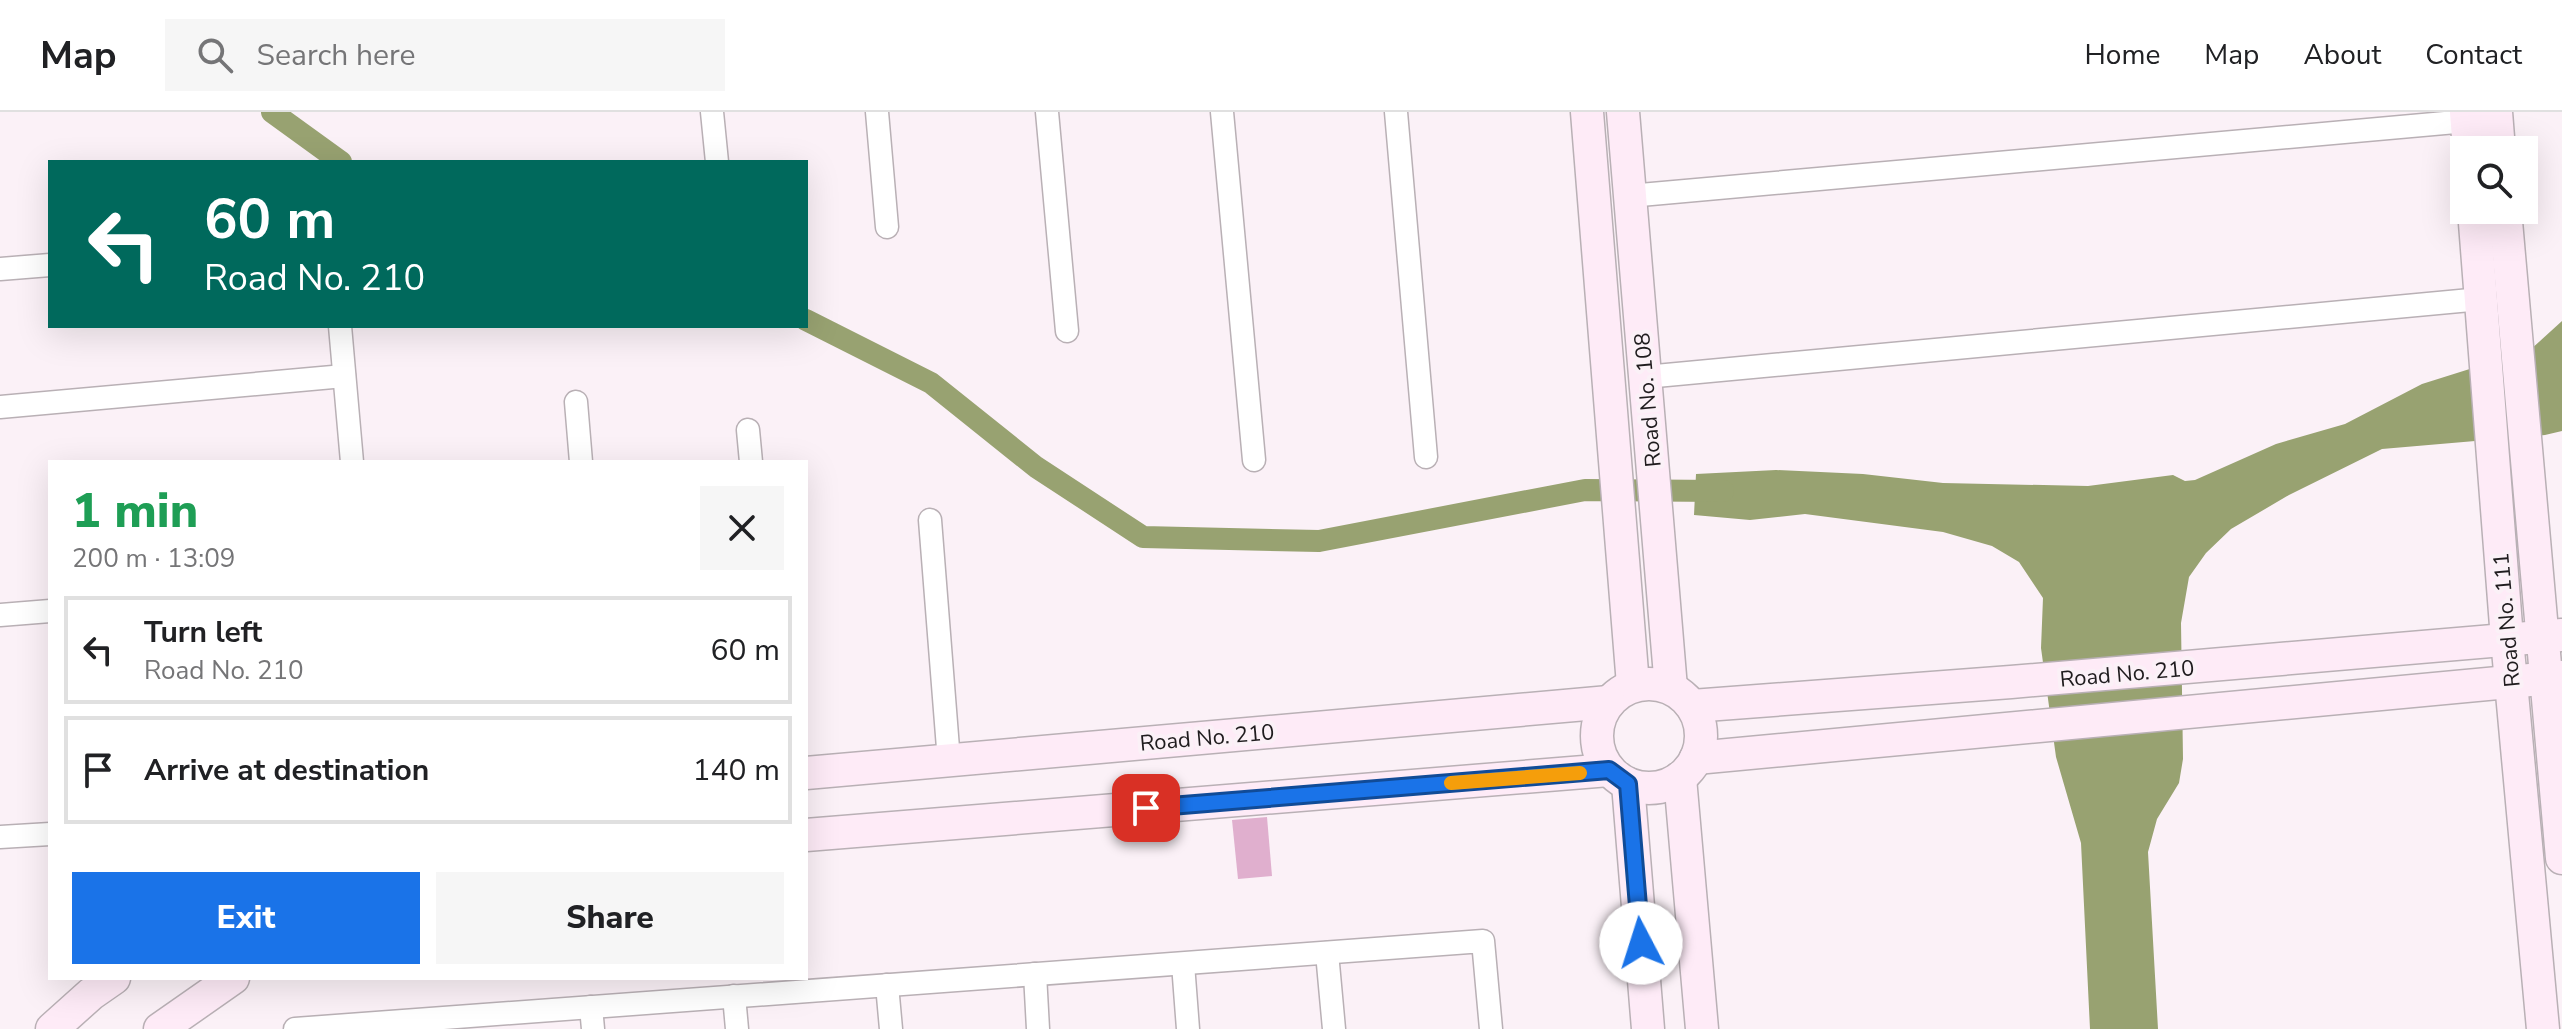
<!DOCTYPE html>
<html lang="en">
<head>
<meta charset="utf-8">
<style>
	:root { --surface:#fff; --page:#f6f6f6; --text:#202124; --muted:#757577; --line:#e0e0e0; --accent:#1a73e8 }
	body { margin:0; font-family:"Nunito Sans",sans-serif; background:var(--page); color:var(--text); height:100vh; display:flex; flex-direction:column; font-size:30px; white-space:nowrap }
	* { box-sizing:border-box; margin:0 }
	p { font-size:26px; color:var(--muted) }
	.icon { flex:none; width:44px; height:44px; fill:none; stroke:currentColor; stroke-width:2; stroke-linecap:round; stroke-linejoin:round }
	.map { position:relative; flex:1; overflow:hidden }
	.side { position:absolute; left:48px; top:348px; width:760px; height:520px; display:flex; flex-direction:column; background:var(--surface); border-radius:0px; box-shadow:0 8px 32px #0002 }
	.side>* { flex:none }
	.guide { position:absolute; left:48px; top:48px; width:760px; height:168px; border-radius:0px; box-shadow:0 8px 32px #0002; background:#00695c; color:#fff; overflow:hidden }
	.buttons { position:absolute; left:2450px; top:24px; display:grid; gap:16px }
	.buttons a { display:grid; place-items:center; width:88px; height:88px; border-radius:0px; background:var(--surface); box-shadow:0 8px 32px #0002; font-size:40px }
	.pin { position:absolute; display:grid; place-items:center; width:68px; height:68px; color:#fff; margin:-34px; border-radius:16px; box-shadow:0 4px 12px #0006 }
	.me { position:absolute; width:88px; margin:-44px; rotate:355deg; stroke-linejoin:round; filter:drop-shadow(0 0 6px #0008) }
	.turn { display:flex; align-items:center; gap:28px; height:168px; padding:0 24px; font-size:36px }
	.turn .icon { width:104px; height:104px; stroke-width:2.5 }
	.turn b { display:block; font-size:56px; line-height:68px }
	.round { display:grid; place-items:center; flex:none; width:84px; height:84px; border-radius:0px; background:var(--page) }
	.headline { display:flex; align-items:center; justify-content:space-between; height:136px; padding:0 24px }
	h1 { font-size:48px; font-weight:800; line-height:60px; color:#1e9e55 }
	.action { display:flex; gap:16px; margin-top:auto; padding:16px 24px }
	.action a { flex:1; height:92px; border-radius:0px; background:var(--accent); color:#fff; font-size:32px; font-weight:800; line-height:92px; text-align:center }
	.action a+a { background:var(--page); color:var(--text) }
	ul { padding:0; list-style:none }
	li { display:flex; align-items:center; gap:24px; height:108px; margin:0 16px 12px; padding:0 8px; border:4px solid var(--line); border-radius:0px }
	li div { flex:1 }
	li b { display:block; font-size:30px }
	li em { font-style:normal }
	header { display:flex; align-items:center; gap:48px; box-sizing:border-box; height:112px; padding:0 40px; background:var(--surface); border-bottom:2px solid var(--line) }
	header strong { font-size:38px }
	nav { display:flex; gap:44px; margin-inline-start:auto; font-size:28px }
	.search { width:560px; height:72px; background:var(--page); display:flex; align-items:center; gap:20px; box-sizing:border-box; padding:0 28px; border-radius:0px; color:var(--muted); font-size:30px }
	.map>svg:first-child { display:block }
</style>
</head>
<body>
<header>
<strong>Map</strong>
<div class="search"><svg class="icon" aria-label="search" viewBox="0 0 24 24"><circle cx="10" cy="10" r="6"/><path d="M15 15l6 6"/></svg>Search here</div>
<nav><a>Home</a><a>Map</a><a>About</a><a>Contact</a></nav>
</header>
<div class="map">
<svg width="2562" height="917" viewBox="0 0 2562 917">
	<rect width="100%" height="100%" fill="#fbf1f7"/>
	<path fill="#98a271" d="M 2562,209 L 2562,319 L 2545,323 L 2382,337 L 2289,383 L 2231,417 L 2206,441 L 2189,465 L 2181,511 L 2183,647 L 2179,671 L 2157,707 L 2148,740 L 2158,917 L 2090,917 L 2081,731 L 2056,645 L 2041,536 L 2043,486 L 2019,450 L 1992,434 L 1943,420 L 1805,402 L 1750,408 L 1694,403 L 1696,362 L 1776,358 L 1863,362 L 1943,371 L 2088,374 L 2173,363 L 2185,369 L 2195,368 L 2276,332 L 2345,312 L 2422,272 L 2530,238 Z"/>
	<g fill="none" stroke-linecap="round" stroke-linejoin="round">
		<g stroke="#98a271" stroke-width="22">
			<path d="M 272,0 L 341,50"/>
			<path d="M 806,208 L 931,271 L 1036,355 L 1143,425 L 1319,429 L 1585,378 L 1723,379"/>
		</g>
	</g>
	<path fill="#e0afce" d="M 1267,705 L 1272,764 L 1238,767 L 1232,708 Z"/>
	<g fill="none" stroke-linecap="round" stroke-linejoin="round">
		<g stroke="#b9b0b5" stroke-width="25">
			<g id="street">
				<path d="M 712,0 L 717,50"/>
				<path d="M 877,0 L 887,115"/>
				<path d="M 1047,0 L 1067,219"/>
				<path d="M 1222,0 L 1254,348"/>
				<path d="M 1396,0 L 1426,345"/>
				<path d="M 1629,84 L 2467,9"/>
				<path d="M 0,157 L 50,153"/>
				<path d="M 340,214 L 352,350"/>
				<path d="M 1645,265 L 2481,187"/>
				<path d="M 576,290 L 581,350"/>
				<path d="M 0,295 L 344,264"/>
				<path d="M 748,318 L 751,350"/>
				<path d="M 930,408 L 949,649"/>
				<path d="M 0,503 L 50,499"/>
				<path d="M 0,725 L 50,722"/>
				<path d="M 1327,841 L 1334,917"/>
				<path d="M 1183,852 L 1188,917"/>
				<path d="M 1035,862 L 1038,917"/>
				<path d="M 887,873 L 891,917"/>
				<path d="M 734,884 L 737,917"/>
				<path d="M 591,895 L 593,917"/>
				<path d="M 295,917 L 1483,829 L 1491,917"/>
			</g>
		</g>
		<g stroke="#b9b0b5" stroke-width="35">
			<g id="secondary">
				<path d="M 1587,0 L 1633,573"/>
				<path d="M 1623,0 L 1671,576"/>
				<path d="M 2466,0 L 2469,38"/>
				<path d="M 2496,0 L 2499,38"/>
				<path d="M 2474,98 L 2507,527 L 2543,917"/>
				<path d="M 2505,98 L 2562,746"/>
				<circle cx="1649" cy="624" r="52"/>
				<path d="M 1692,594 L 2011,570 L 2562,523"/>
				<path d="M 1696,646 L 2562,565"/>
				<path d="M 806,661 L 1609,590"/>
				<path d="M 1680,666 L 1702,917"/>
				<path d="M 1628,672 L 1648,917"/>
				<path d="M 806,723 L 1609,658"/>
				<path d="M 52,917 L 91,882 L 114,866"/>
				<path d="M 160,917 L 233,866"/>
			</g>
		</g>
		<use href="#street" stroke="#fff" stroke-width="22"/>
		<use href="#secondary" stroke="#feebf7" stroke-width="32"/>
	</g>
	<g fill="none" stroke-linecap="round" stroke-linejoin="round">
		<g stroke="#114b97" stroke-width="20">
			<path id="route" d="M 1146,696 L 1609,658 L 1628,672 L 1641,831"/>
		</g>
		<use href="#route" stroke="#1a73e8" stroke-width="14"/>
		<path stroke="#f59e0b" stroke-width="14" d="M 1451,671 L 1580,661"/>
	</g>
	<g text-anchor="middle" stroke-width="8" stroke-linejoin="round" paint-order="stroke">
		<g font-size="22" fill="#1f1c1e" stroke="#fbf1f7">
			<text transform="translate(1647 288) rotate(-95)" y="8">Road No. 108</text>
			<text transform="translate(2506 508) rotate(-95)" y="8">Road No. 111</text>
			<text transform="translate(2127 561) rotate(-5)" y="8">Road No. 210</text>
			<text transform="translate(1207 625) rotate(-5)" y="8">Road No. 210</text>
		</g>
	</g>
</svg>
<div class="buttons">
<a><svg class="icon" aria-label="search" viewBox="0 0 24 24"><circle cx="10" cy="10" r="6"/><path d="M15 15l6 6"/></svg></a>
</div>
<div class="pin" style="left:1146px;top:696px;background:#d93025"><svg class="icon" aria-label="arrive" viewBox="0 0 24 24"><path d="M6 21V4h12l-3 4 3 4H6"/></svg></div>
<svg class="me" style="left:1641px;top:831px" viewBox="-20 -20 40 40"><circle r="19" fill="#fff"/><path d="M0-13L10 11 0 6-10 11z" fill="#1a73e8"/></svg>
<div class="guide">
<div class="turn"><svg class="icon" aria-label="left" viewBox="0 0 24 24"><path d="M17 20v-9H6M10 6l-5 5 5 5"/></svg><div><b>60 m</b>Road No. 210</div></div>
</div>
<section class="side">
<div class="headline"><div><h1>1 min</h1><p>200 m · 13:09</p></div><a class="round"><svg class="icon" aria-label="close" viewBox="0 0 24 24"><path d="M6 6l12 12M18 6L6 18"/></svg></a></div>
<ul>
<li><svg class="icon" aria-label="left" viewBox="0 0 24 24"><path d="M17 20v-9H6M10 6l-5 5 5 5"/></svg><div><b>Turn left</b><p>Road No. 210</p></div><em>60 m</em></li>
<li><svg class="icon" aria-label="arrive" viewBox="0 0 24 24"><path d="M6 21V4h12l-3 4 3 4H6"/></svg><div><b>Arrive at destination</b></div><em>140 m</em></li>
</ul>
<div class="action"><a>Exit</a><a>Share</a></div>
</section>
</div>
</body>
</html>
